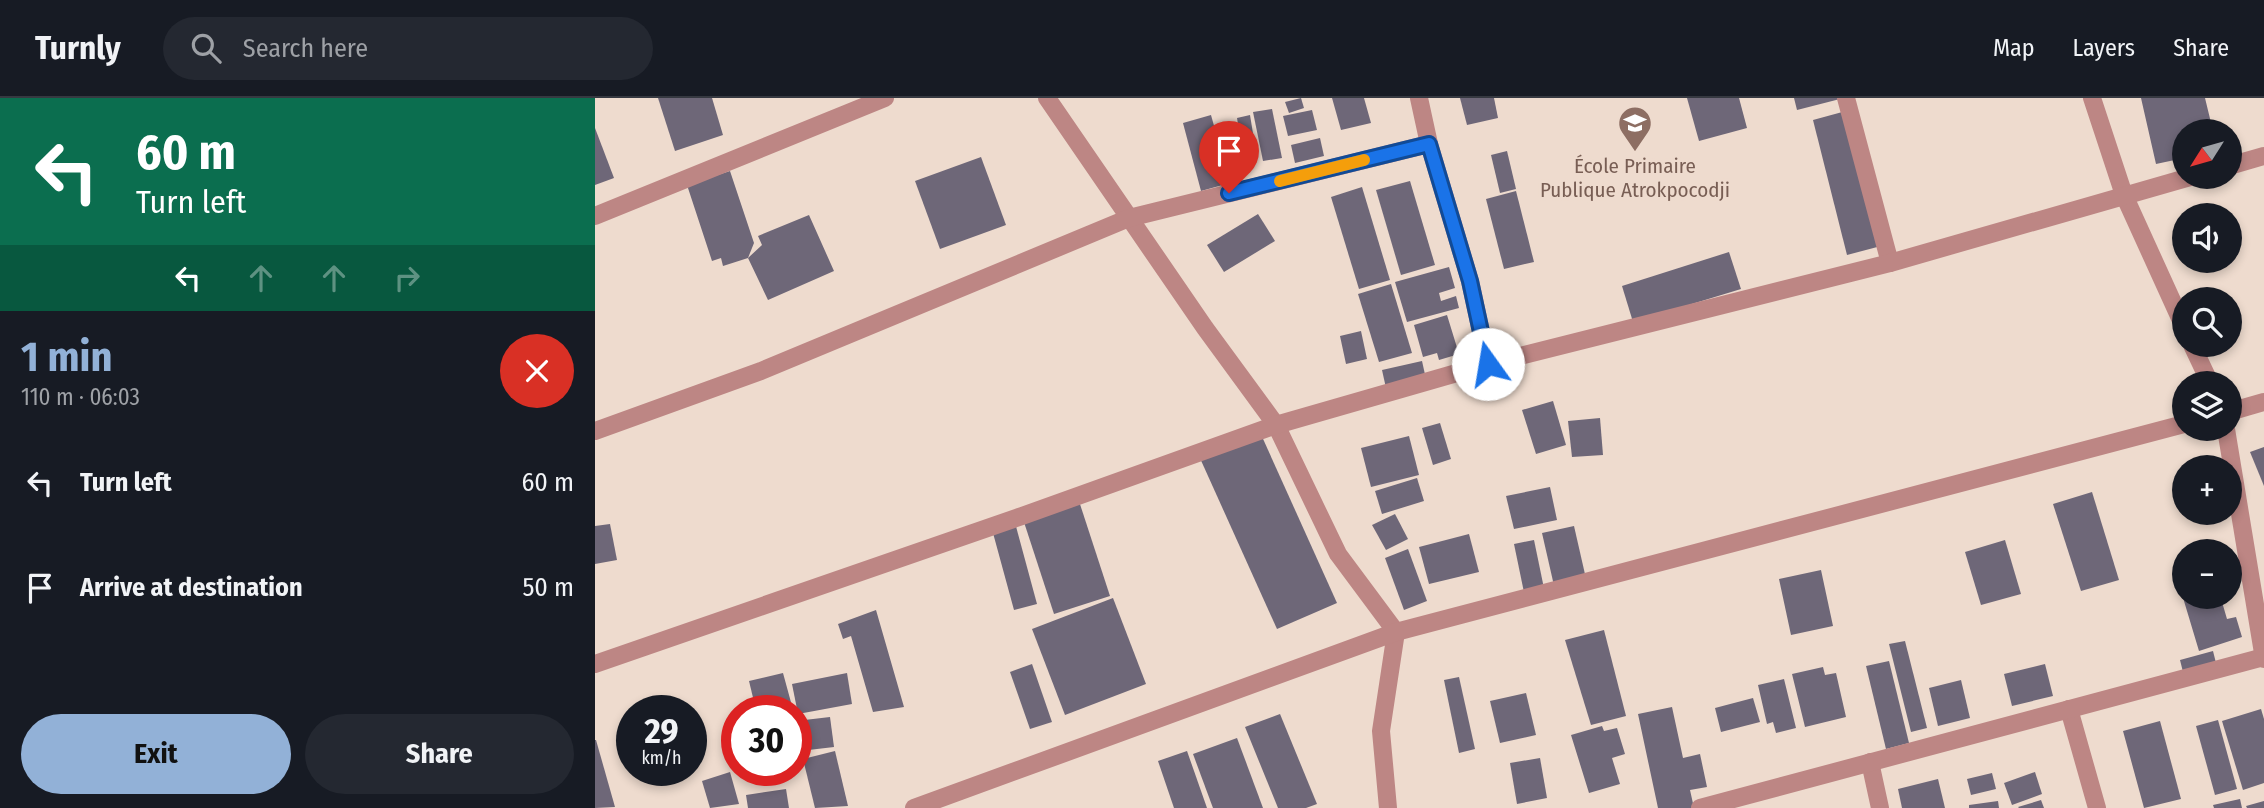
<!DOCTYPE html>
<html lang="en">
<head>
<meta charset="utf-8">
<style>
	:root { --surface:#171b24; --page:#242831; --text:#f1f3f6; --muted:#9ea1a6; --line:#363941; --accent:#92b1d7 }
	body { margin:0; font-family:"Fira Sans Condensed",sans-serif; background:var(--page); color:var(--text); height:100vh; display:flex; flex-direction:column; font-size:26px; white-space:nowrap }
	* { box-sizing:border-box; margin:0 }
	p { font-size:23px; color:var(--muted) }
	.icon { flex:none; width:38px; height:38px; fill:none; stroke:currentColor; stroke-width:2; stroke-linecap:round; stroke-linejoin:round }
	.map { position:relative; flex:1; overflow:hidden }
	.drawer { display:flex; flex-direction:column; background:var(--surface); width:595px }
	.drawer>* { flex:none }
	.guide { background:#0b6e4f; color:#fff; overflow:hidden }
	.needle { width:46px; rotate:233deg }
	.tools { position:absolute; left:1577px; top:21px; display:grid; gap:14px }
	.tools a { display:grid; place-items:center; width:70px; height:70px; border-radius:50%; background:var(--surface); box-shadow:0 4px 10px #0003; font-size:35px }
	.speed { position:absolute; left:21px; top:597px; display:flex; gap:14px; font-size:35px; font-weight:700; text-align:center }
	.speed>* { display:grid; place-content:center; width:91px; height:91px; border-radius:50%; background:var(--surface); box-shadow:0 4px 10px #0003; line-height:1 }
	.speed small { font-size:18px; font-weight:400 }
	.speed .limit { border:10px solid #d22; background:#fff; color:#111 }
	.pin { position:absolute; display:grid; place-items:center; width:60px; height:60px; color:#fff; margin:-72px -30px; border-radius:50% 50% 50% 0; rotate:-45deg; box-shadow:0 0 7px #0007 }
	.pin .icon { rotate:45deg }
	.me { position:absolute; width:77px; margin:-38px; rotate:347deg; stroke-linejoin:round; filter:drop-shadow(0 0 5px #0008) }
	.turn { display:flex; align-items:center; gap:24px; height:147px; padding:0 21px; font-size:32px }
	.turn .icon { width:91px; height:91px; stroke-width:2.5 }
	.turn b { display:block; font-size:49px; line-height:60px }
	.lanes { display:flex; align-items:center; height:66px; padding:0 21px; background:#0003; justify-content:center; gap:35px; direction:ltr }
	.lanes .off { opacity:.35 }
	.round { display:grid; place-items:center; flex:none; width:74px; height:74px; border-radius:37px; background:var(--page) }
	.head { display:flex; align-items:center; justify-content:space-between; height:119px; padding:0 21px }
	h1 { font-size:42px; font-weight:700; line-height:52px; color:var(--accent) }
	.cta { display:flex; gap:14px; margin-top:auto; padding:14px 21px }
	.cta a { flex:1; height:80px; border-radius:42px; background:var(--accent); color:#111; font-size:28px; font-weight:700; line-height:80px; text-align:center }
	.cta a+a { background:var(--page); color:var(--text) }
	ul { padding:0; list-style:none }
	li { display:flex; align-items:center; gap:21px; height:105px; padding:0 21px }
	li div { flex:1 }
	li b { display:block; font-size:26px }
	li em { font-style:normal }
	header { display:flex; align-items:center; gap:42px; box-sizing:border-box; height:98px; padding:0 35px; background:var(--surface); border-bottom:2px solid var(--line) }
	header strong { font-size:33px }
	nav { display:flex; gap:38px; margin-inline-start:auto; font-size:24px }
	.search { width:490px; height:63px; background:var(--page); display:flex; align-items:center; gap:18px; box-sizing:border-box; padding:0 24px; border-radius:38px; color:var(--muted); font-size:26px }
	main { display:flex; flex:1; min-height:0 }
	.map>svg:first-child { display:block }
</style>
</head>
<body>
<header>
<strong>Turnly</strong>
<div class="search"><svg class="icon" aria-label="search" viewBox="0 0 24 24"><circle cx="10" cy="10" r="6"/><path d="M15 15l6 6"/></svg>Search here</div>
<nav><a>Map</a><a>Layers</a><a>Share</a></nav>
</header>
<main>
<section class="drawer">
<div class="guide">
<div class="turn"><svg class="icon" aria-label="left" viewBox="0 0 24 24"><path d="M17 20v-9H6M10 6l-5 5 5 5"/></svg><div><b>60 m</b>Turn left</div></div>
<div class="lanes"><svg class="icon" aria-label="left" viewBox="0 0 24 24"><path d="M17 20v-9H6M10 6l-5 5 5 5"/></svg><svg class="icon off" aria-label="ahead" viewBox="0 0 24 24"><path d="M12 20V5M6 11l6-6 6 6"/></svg><svg class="icon off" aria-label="ahead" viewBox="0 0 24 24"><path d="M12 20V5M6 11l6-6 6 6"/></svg><svg class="icon off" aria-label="right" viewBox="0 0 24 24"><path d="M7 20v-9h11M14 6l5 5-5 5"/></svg></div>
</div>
<div class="head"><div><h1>1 min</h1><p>110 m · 06:03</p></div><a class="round" style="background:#d93025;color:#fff"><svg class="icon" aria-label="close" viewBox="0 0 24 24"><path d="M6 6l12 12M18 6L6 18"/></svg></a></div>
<ul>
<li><svg class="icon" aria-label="left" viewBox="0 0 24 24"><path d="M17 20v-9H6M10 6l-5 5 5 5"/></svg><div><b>Turn left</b></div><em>60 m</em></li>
<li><svg class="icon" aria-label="arrive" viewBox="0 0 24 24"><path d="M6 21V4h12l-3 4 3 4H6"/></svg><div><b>Arrive at destination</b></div><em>50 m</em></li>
</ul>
<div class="cta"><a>Exit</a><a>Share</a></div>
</section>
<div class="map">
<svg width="1669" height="710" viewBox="0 0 1669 710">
	<rect width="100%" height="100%" fill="#eedbce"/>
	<g fill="#6e6778">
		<path d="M 63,0 L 117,0 L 128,37 L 80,53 Z"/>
		<path d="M 706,0 L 709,10 L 694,15 L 690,4 Z"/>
		<path d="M 737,0 L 769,0 L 776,25 L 746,32 Z"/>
		<path d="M 865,0 L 899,0 L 903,20 L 872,27 Z"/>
		<path d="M 1092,0 L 1144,0 L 1152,30 L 1104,43 Z"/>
		<path d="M 1199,0 L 1245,0 L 1245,1 L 1202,12 Z"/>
		<path d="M 1546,0 L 1610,0 L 1618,33 L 1589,33 L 1589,60 L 1561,66 Z"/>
		<path d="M 677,11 L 687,60 L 668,63 L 658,14 Z"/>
		<path d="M 717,12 L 722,32 L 693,38 L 688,18 Z"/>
		<path d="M 1251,13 L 1286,148 L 1252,157 L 1218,22 Z"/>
		<path d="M 616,17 L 635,85 L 606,93 L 588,25 Z"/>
		<path d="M 655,17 L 662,60 L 649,62 L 642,20 Z"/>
		<path d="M 0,30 L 19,80 L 0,87 Z"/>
		<path d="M 725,40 L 729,58 L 700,65 L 696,47 Z"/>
		<path d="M 912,53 L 921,91 L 905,95 L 896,57 Z"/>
		<path d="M 386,59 L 411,127 L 345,151 L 320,83 Z"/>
		<path d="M 135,73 L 159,145 L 153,160 L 128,168 L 126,160 L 117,163 L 92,87 Z"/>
		<path d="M 815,83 L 840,167 L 806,177 L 781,92 Z"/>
		<path d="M 767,89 L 795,182 L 764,191 L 736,99 Z"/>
		<path d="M 921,93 L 939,164 L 909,171 L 891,101 Z"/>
		<path d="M 663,116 L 680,143 L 629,174 L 612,147 Z"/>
		<path d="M 214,117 L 239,173 L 173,202 L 153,160 L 167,147 L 163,138 Z"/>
		<path d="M 1134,154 L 1146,191 L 1038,224 L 1027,188 Z"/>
		<path d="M 854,169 L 860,190 L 844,195 L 846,203 L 861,198 L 864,210 L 812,224 L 800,184 Z"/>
		<path d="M 796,186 L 817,255 L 784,264 L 763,196 Z"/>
		<path d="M 852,217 L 864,256 L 844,262 L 842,255 L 828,259 L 819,227 Z"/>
		<path d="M 766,233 L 772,261 L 751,266 L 745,238 Z"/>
		<path d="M 827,263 L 831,281 L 791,290 L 787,272 Z"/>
		<path d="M 958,303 L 971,347 L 941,356 L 927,312 Z"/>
		<path d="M 1005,320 L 1008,357 L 977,359 L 973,323 Z"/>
		<path d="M 845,325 L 856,361 L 838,367 L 827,330 Z"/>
		<path d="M 664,332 L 742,505 L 682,531 L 604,358 Z"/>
		<path d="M 814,338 L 824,377 L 776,389 L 766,350 Z"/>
		<path d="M 1669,349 L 1669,388 L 1655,354 Z"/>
		<path d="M 822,380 L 829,403 L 787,416 L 780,393 Z"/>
		<path d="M 955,389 L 962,422 L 919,431 L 911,398 Z"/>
		<path d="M 1497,394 L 1524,482 L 1486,493 L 1458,406 Z"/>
		<path d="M 483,400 L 515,498 L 459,516 L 427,418 Z"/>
		<path d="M 800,416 L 813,441 L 791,452 L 777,427 Z"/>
		<path d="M 419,421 L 442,506 L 419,512 L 398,435 Z"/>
		<path d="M 15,426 L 22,462 L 0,466 L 0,428 Z"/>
		<path d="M 979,428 L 992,485 L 960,492 L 947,435 Z"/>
		<path d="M 874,436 L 884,474 L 834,486 L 824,449 Z"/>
		<path d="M 939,442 L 951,500 L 931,504 L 919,446 Z"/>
		<path d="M 1410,442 L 1426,496 L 1386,507 L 1370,454 Z"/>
		<path d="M 813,451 L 832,503 L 809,512 L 790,460 Z"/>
		<path d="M 1226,472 L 1238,528 L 1196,537 L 1184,481 Z"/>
		<path d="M 1589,492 L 1589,499 L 1635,499 L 1636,501 L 1627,504 L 1632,521 L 1641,519 L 1647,539 L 1604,553 L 1586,493 Z"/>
		<path d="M 518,500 L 551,586 L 470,617 L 437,531 Z"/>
		<path d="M 281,512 L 309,609 L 278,614 L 256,538 L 248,541 L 243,526 Z"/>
		<path d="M 1009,532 L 1031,618 L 996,627 L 970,542 Z"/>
		<path d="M 1310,543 L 1332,630 L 1316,634 L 1294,546 Z"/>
		<path d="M 1618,553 L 1623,573 L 1590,582 L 1585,562 Z"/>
		<path d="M 1294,563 L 1314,645 L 1291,651 L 1271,568 Z"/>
		<path d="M 437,566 L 457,624 L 435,631 L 415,574 Z"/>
		<path d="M 1450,566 L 1458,598 L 1417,608 L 1409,576 Z"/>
		<path d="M 1228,569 L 1230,577 L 1241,575 L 1251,619 L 1210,629 L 1197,576 Z"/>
		<path d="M 188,575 L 197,608 L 161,612 L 154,583 Z"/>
		<path d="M 252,575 L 257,606 L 203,616 L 197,586 Z"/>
		<path d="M 864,579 L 880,651 L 864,655 L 849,582 Z"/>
		<path d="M 1189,581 L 1201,630 L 1181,635 L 1178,624 L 1172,626 L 1163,587 Z"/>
		<path d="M 1366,582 L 1375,620 L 1343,628 L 1334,590 Z"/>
		<path d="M 931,595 L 941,637 L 905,645 L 895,603 Z"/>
		<path d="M 1158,600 L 1165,624 L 1126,634 L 1120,610 Z"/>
		<path d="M 1077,609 L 1088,660 L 1105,656 L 1112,689 L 1095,692 L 1099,710 L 1063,710 L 1043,616 Z"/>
		<path d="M 1666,611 L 1669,621 L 1669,685 L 1648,692 L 1627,623 Z"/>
		<path d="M 685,616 L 722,706 L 711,710 L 683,710 L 650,629 Z"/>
		<path d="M 235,619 L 239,649 L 205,653 L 201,623 Z"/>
		<path d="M 1623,622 L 1642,691 L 1620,697 L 1601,628 Z"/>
		<path d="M 1565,623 L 1586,701 L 1549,710 L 1528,633 Z"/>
		<path d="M 1007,628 L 1009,633 L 1022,630 L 1030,656 L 1017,660 L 1025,686 L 994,695 L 976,637 Z"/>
		<path d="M 642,640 L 668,710 L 618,710 L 598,656 Z"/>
		<path d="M 0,642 L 1,642 L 20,709 L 0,710 Z"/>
		<path d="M 240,653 L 253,708 L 220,710 L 208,661 Z"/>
		<path d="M 592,653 L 612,710 L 579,710 L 563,663 Z"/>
		<path d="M 945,660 L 952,700 L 922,706 L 915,665 Z"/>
		<path d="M 135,674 L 144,706 L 115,710 L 107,683 Z"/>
		<path d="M 1440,674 L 1447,696 L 1417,707 L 1409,685 Z"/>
		<path d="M 1397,675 L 1401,691 L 1376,697 L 1372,681 Z"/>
		<path d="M 1343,681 L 1350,710 L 1307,710 L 1303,691 Z"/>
		<path d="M 191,691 L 194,710 L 153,710 L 151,697 Z"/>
		<path d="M 1645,701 L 1647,710 L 1619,710 L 1618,707 Z"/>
		<path d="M 1446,702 L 1449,710 L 1424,710 L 1423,709 Z"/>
		<path d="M 1403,703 L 1404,710 L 1374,710 L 1374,707 Z"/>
		<path d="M 1669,703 L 1669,710 L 1652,710 L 1651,708 Z"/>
	</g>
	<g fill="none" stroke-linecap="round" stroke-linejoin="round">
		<g stroke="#bd8684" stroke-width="18">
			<path d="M 452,0 L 610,230 L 681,327 L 743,456 L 801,534 L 786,633 L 793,710"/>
			<path d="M 824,0 L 834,46 L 875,183 L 893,266"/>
			<path d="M 1251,0 L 1295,165"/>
			<path d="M 1497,0 L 1529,97 L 1589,229"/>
			<path d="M 1634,68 L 1669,58"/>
			<path d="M 0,118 L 290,0"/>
			<path d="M 1597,247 L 1615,285"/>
			<path d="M 1634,314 L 1669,304"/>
			<path d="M 1631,331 L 1669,561"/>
			<path d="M 0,333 L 166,273 L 534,120 L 834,46"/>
			<path d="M 0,566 L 427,418 L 681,327 L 893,266 L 1295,165 L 1595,79"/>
			<path d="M 1474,611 L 1502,710"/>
			<path d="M 1275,664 L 1285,710"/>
			<path d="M 319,710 L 801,534 L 1589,326"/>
			<path d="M 1105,710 L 1669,559"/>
		</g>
	</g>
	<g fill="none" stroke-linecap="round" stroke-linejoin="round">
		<g stroke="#114b97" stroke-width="18">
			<path id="route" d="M 634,95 L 834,46 L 875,183 L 893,266"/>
		</g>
		<use href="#route" stroke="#1a73e8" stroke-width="12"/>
		<path stroke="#f59e0b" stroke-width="12" d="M 685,83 L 769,62"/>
	</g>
	<defs>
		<g id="school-pin" transform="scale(1.75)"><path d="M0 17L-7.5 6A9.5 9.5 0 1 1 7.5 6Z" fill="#8d6e63" stroke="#eedbce"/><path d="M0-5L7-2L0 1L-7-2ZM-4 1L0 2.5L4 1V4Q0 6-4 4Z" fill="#fff"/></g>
	</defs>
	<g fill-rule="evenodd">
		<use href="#school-pin" x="1040" y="25"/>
	</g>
	<g text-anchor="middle" stroke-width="7" stroke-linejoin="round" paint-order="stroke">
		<g font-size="21" fill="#785e54" stroke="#eedbce">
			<text x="1040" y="75">École Primaire<tspan x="1040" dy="24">Publique Atrokpocodji</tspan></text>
		</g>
	</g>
</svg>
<div class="tools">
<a><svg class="needle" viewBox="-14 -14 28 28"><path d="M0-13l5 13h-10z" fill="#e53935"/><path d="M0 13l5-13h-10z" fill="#9ea1a6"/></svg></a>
<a><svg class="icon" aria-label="sound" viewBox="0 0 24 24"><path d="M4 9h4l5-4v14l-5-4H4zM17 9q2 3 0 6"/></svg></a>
<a><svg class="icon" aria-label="search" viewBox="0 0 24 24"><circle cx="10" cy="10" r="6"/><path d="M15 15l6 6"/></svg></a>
<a><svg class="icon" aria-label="layers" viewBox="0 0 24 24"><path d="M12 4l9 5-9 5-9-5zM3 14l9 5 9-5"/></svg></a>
<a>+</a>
<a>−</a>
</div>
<div class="speed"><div>29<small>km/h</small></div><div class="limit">30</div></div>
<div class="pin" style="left:634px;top:95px;background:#d93025"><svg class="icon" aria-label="arrive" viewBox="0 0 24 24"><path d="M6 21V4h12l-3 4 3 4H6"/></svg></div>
<svg class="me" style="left:893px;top:266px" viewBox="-20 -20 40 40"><circle r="19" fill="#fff"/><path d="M0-13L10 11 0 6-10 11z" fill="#1a73e8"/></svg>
</div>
</main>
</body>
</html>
